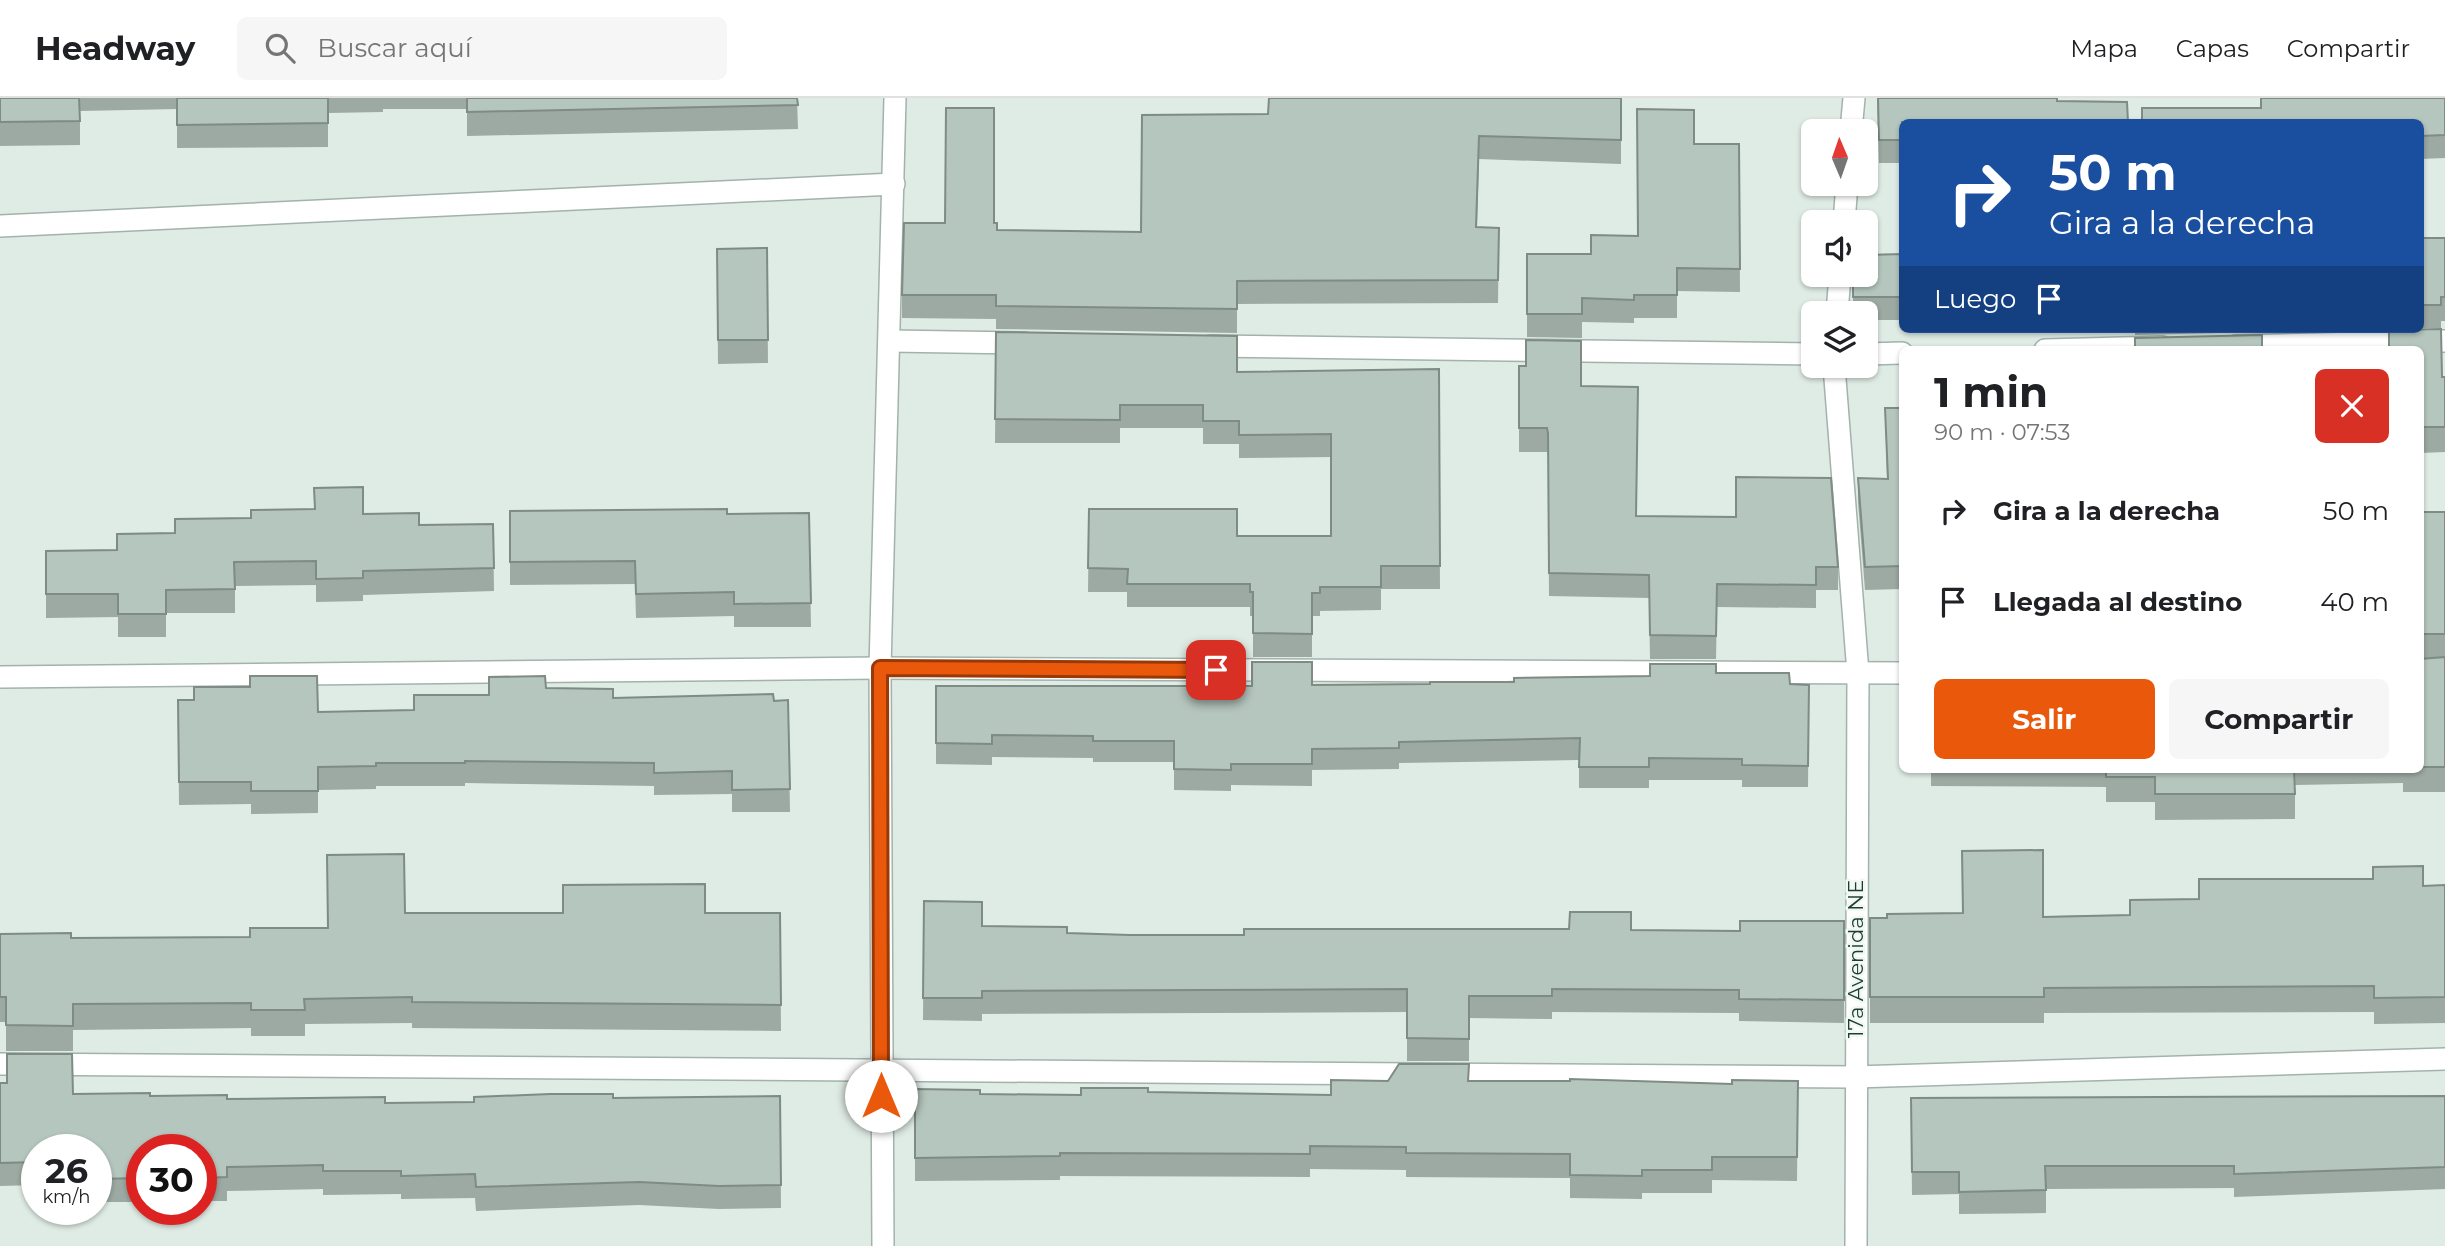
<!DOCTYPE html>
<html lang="es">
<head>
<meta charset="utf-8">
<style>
	:root { --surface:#fff; --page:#f6f6f6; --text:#202124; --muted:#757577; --line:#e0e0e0; --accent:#ea580c }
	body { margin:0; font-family:Montserrat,sans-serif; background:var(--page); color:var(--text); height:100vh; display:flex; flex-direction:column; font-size:26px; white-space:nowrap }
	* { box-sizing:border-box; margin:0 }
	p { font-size:23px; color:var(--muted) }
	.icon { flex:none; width:38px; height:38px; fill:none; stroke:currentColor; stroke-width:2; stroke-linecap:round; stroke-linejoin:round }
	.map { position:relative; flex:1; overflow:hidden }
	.side { position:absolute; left:1899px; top:248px; width:525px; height:427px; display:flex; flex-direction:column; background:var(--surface); border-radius:10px; box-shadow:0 2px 5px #0004 }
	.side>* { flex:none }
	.guide { position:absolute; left:1899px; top:21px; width:525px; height:214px; border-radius:10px; box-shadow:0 2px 5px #0004; background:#1a4fa0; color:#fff; overflow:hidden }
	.needle { width:46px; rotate:358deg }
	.fabs { position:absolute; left:1801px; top:21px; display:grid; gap:14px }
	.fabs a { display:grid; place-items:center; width:77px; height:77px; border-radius:10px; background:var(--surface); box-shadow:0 2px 5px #0004; font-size:35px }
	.speed { position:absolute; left:21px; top:1036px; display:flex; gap:14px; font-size:35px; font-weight:700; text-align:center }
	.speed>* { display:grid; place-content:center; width:91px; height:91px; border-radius:50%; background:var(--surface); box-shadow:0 2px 5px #0004; line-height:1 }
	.speed small { font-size:18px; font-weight:400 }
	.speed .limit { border:10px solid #d22; background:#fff; color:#111 }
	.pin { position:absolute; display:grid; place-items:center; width:60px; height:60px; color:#fff; margin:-30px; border-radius:14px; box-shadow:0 4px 10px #0006 }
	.me { position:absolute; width:77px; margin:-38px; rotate:0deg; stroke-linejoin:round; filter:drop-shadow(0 0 5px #0008) }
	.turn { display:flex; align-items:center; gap:24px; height:147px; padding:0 35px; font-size:32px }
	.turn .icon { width:91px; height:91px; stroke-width:2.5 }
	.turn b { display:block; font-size:49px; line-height:60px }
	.then { display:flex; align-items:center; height:66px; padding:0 35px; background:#0003; gap:14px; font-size:26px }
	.round { display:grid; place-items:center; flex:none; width:74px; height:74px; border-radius:10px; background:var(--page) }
	.head { display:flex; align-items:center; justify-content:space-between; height:119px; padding:0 35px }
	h1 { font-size:42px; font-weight:700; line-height:52px }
	.primary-button { display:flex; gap:14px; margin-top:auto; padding:14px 35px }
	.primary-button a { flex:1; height:80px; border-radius:10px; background:var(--accent); color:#fff; font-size:28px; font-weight:700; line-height:80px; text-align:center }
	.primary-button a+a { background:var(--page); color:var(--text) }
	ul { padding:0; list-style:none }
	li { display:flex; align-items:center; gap:21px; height:91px; padding:0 35px }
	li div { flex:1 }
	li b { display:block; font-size:26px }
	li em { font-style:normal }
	header { display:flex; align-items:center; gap:42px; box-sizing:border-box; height:98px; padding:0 35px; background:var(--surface); border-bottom:2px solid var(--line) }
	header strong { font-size:33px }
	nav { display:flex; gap:38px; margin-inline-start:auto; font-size:24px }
	.search { width:490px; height:63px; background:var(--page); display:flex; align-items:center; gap:18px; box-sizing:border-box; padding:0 24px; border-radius:10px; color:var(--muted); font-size:26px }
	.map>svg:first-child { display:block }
</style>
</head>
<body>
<header>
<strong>Headway</strong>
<div class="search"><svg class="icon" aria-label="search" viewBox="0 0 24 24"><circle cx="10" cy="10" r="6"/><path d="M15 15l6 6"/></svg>Buscar aquí</div>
<nav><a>Mapa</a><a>Capas</a><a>Compartir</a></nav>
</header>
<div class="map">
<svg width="2445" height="1148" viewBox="0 0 2445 1148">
	<rect width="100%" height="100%" fill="#dfebe5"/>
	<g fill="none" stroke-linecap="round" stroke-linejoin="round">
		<g stroke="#a2b3ac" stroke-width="24">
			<g id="minor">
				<path d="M 1851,33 L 1854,0"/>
				<path d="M 1844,124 L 1847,86"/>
				<path d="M 0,128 L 894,86"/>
				<path d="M 1837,215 L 1840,177"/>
				<path d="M 890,243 L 1024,245"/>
				<path d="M 1211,248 L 1813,256"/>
				<path d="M 2236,248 L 2445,243"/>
				<path d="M 2045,252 L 2162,249"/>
				<path d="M 1866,256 L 1902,255"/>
				<path d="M 1834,268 L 1858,575 L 1856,1148"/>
				<path d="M 0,579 L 880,570 L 1902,575"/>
				<path d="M 0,966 L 1855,979 L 2445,961"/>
				<path d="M 883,1148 L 880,570 L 895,0"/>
			</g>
		</g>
		<use href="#minor" stroke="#fff" stroke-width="21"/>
	</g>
	<g fill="#9caaa3">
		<path d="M 0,0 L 797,0 L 798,31 L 467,38 L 467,11 L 383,11 L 383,14 L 328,15 L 328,49 L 177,50 L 177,11 L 80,13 L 80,47 L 0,48 Z"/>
		<path d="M 1621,0 L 1621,66 L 1479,61 L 1477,129 L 1499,130 L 1498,205 L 1237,206 L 1237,235 L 996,231 L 996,221 L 902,220 L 902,197 L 994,125 L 997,132 L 1141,134 L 1268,16 Z"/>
		<path d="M 1877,0 L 1902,24 L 1902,65 L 1879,65 Z"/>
		<path d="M 2445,0 L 2445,60 L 2420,61 L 2420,24 L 2261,10 Z"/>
		<path d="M 1694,46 L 1739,46 L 1740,194 L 1677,193 L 1677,220 L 1634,220 L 1634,225 L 1582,224 L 1582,240 L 1527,239 L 1527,156 L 1591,156 L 1638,138 Z"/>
		<path d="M 2420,140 L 2445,140 L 2445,223 L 2441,223 L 2441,230 L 2420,230 Z"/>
		<path d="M 767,150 L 768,265 L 718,266 L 717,151 Z"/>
		<path d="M 1902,156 L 1902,222 L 1866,222 L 1866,215 L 1853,215 L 1853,177 Z"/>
		<rect x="1931" y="231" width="53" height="3"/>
		<path d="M 2096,231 L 2262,231 L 2262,234 L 2135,237 L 2135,234 L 2096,233 Z"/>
		<path d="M 996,234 L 1237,274 L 1439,271 L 1440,491 L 1381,491 L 1381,512 L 1320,513 L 1320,518 L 1312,518 L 1312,559 L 1253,559 L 1253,518 L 1250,518 L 1250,509 L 1127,509 L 1127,494 L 1088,494 L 1089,411 L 1237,438 L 1331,438 L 1331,359 L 1239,360 L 1239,346 L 1203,346 L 1203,330 L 1120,330 L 1120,345 L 995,345 Z"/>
		<path d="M 2420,252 L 2442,279 L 2445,279 L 2445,354 L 2420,355 Z"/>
		<path d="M 1519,268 L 1581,288 L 1637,418 L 1838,469 L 1838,492 L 1816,492 L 1816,510 L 1717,509 L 1716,561 L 1650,561 L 1649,500 L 1549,498 L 1548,358 L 1547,354 L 1519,354 Z"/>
		<path d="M 1885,310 L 1902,310 L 1902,491 L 1865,492 L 1858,404 L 1858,380 L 1887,381 Z"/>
		<path d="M 510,413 L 727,416 L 809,415 L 811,529 L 734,529 L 734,518 L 636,520 L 635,486 L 510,487 Z"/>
		<path d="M 2420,414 L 2445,414 L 2445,694 L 2403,694 L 2403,685 L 2295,687 L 2295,721 L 2155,722 L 2155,704 L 2106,704 L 2106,689 L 1931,688 L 1931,672 L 2420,672 Z"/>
		<path d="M 363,416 L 419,427 L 493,426 L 494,493 L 363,497 L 363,503 L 316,504 L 316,487 L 235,488 L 235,515 L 166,515 L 166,539 L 118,539 L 118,519 L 46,520 L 46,453 L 117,452 L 175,435 L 251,420 Z"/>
		<path d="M 1716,575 L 1790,586 L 1809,587 L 1808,689 L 1742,689 L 1742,682 L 1649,682 L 1649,690 L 1579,690 L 1579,662 L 1399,665 L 1399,671 L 1312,672 L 1312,688 L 1231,687 L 1231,693 L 1174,692 L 1174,664 L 1093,664 L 1093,660 L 992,659 L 992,667 L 936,666 L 936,588 L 1252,588 L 1430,586 Z"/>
		<path d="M 546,590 L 613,600 L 788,602 L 790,714 L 732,714 L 732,696 L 654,697 L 654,688 L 465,685 L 465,688 L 376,688 L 376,691 L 318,692 L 318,715 L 251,716 L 251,706 L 179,707 L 178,602 L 318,614 L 414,612 L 489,597 Z"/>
		<path d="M 2445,787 L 2445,925 L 2374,926 L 2374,914 L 2044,915 L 2044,925 L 1870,925 L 1870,820 L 2130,817 L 2199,801 Z"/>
		<path d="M 924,803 L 982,828 L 1067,835 L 1130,837 L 1244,837 L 1631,832 L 1740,833 L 1844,823 L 1844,925 L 1739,923 L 1739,915 L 1552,914 L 1552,921 L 1469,920 L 1469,963 L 1407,963 L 1407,914 L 982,916 L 982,923 L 923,922 Z"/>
		<path d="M 405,815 L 780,815 L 781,933 L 412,930 L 412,925 L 305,926 L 305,938 L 251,938 L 251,930 L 73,932 L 73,953 L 6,953 L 6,924 L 0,924 L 0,836 L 71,840 L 250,839 L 328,830 Z"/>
		<path d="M 1469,983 L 1732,986 L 1798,983 L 1797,1083 L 1712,1082 L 1712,1095 L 1642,1095 L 1642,1101 L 1570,1100 L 1570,1080 L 1406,1079 L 1406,1072 L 1310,1071 L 1310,1079 L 1060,1078 L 1060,1082 L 915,1083 L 915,991 L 980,996 L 1081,997 L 1148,994 L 1331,997 Z"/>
		<path d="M 0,985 L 73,996 L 385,1005 L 474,1004 L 613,1000 L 780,998 L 781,1110 L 719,1111 L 639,1107 L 476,1113 L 475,1100 L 401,1101 L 401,1096 L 323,1097 L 323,1091 L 227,1093 L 227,1103 L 201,1103 L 201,1052 L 142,1052 L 142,1104 L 96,1104 L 96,1052 L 37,1052 L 37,1087 L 0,1088 Z"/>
		<path d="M 2445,998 L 2445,1091 L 2234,1099 L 2234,1090 L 2046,1091 L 2046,1115 L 1959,1116 L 1959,1096 L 1912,1097 L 1911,1000 Z"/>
	</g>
	<g fill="#b5c6be" stroke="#7f8b85" stroke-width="2">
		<path d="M 0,0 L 79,0 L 80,23 L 0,24 Z"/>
		<path d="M 177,0 L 328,0 L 328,25 L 177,27 Z"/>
		<path d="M 467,0 L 797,0 L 798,7 L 467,14 Z"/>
		<path d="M 1269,0 L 1621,0 L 1621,42 L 1479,38 L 1476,129 L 1499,130 L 1498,182 L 1237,183 L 1237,211 L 996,208 L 996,197 L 902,197 L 904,125 L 945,125 L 946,10 L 994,10 L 994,125 L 997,125 L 997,132 L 1141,134 L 1142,17 L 1268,16 Z"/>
		<path d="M 1878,0 L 2057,0 L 2057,3 L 2127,4 L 2128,24 L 1902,24 L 1902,42 L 1879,42 Z"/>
		<path d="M 2261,0 L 2445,0 L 2445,37 L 2420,38 L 2420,24 L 2142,24 L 2142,10 L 2261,10 Z"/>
		<path d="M 1637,11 L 1694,12 L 1694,46 L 1739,46 L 1740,171 L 1677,170 L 1677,197 L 1634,197 L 1634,202 L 1582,200 L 1582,216 L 1527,216 L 1527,156 L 1591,156 L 1591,137 L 1638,138 Z"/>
		<path d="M 2420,140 L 2445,140 L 2445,199 L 2441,199 L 2441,207 L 2420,207 Z"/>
		<path d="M 767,150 L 768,242 L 718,242 L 717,151 Z"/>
		<path d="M 1902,156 L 1902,199 L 1853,199 L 1853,177 L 1866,177 L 1866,157 Z"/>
		<path d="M 2441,231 L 2442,279 L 2445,279 L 2445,329 L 2420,329 L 2420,252 L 2389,252 L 2389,232 Z"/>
		<path d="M 996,234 L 1237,238 L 1237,274 L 1439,271 L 1440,468 L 1381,468 L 1381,489 L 1320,489 L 1320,495 L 1312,495 L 1312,536 L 1253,535 L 1253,494 L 1250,494 L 1250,486 L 1127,486 L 1128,471 L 1088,470 L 1089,411 L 1237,411 L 1237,438 L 1331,438 L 1331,336 L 1239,337 L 1239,323 L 1203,323 L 1203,307 L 1120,307 L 1120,322 L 995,321 Z"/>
		<path d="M 2262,237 L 2262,252 L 2135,252 L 2135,240 Z"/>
		<path d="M 1526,242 L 1581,243 L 1581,288 L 1638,289 L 1636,418 L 1736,419 L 1736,379 L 1831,380 L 1838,469 L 1816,469 L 1816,487 L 1717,486 L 1716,538 L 1650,537 L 1649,477 L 1549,475 L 1548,335 L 1547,330 L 1519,330 L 1519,268 L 1526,268 Z"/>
		<path d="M 1885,310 L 1902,310 L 1902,468 L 1865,469 L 1858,380 L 1888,381 Z"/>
		<path d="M 363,389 L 363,416 L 419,415 L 419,427 L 493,426 L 494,470 L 363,473 L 363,480 L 316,481 L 316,463 L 234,464 L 235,491 L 166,492 L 166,516 L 118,516 L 118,496 L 46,496 L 46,453 L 117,452 L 117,436 L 175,435 L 175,421 L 251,420 L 251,412 L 315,411 L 314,390 Z"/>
		<path d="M 727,411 L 727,416 L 809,415 L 811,505 L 734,506 L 734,494 L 636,496 L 635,463 L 510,464 L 510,413 Z"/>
		<rect x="2420" y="414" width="25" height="122"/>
		<path d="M 2445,559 L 2445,669 L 2420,669 L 2420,561 Z"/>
		<path d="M 1252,564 L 1312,564 L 1312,587 L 1430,586 L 1430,584 L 1514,584 L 1514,580 L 1650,578 L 1650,566 L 1716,566 L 1716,575 L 1789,575 L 1790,586 L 1809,587 L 1808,668 L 1742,667 L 1742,661 L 1649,660 L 1649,669 L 1579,669 L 1580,640 L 1399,644 L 1399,650 L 1312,651 L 1312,666 L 1231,666 L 1231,672 L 1174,671 L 1174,643 L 1093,643 L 1093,638 L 992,637 L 992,646 L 936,645 L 936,588 L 1252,588 Z"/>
		<path d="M 250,578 L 317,578 L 318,614 L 414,612 L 414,597 L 489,597 L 489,579 L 545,578 L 546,590 L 613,591 L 613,600 L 773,596 L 774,603 L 788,602 L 790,691 L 732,692 L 732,673 L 654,675 L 654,665 L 465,663 L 465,665 L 376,665 L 376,668 L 318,669 L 318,693 L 251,693 L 251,684 L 179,684 L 178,602 L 194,602 L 194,589 L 250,589 Z"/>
		<path d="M 2106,672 L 2294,672 L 2295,696 L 2155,696 L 2155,679 L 2106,679 Z"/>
		<path d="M 2043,752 L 2043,819 L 2130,817 L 2130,802 L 2199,801 L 2199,781 L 2373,781 L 2373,769 L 2423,768 L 2423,788 L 2445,787 L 2445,899 L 2374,900 L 2374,888 L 2044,890 L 2044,899 L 1870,899 L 1870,820 L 1887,820 L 1887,816 L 1963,815 L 1962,753 Z"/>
		<path d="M 404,756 L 405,815 L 563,815 L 563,787 L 705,786 L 705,815 L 780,815 L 781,907 L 412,904 L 412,899 L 304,901 L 305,912 L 251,912 L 251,905 L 73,906 L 73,928 L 6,927 L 6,899 L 0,899 L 0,836 L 71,835 L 71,840 L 250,839 L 250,830 L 328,830 L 327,757 Z"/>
		<path d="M 924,803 L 982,804 L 982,828 L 1067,829 L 1067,835 L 1130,837 L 1244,837 L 1244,831 L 1569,831 L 1570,814 L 1631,814 L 1631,832 L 1740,833 L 1740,823 L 1844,823 L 1844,902 L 1739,901 L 1739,892 L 1552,891 L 1552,898 L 1469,898 L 1469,941 L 1407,940 L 1407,891 L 982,893 L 982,900 L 923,900 Z"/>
		<path d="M 7,956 L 72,956 L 73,996 L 150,995 L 150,998 L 227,997 L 227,1001 L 385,999 L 385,1005 L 474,1004 L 474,999 L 550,996 L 613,996 L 613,1000 L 780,998 L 781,1087 L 719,1088 L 639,1084 L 476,1089 L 475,1076 L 401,1078 L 401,1073 L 323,1073 L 323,1067 L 227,1069 L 227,1079 L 201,1080 L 201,1052 L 142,1052 L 142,1080 L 96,1081 L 96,1052 L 37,1052 L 37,1064 L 0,1065 L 0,985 L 7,985 Z"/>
		<path d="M 1399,966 L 1469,966 L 1468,983 L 1570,983 L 1570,981 L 1732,986 L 1732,982 L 1798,983 L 1797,1059 L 1712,1059 L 1712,1072 L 1642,1072 L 1642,1078 L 1570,1077 L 1570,1056 L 1406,1055 L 1406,1049 L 1310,1048 L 1310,1056 L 1060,1055 L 1060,1058 L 915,1060 L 915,991 L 980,992 L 980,996 L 1081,997 L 1081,990 L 1148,990 L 1148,994 L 1331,997 L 1331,982 L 1388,983 Z"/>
		<path d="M 2445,998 L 2445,1069 L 2234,1076 L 2234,1068 L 2045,1068 L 2046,1092 L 1959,1094 L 1959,1074 L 1912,1074 L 1911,1000 Z"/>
	</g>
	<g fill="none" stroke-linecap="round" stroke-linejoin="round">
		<g stroke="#983908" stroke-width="18">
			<path id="route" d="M 881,998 L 880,570 L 1216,572"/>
		</g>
		<use href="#route" stroke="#ea580c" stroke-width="12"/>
	</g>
	<g text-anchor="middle" stroke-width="5" stroke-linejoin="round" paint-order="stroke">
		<g font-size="21" fill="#1f3c32" stroke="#f0f8f3">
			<text transform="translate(1856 861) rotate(-90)" y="7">17a Avenida NE</text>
		</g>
	</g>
</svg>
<div class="fabs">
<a><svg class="needle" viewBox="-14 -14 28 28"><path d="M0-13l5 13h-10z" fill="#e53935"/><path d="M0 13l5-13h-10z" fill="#757577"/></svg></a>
<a><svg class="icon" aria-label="sound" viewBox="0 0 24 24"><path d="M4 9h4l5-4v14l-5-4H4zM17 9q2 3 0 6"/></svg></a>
<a><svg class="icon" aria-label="layers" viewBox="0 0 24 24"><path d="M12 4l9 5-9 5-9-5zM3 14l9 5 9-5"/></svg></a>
</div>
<div class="speed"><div>26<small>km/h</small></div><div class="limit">30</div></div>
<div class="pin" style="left:1216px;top:572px;background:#d93025"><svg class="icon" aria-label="arrive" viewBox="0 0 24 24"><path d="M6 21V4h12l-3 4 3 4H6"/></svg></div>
<svg class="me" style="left:881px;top:998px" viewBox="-20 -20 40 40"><circle r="19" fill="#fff"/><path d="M0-13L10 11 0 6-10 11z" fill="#ea580c"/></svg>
<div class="guide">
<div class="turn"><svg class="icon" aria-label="right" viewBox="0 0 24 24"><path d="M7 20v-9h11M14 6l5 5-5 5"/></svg><div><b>50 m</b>Gira a la derecha</div></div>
<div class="then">Luego<svg class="icon" aria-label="arrive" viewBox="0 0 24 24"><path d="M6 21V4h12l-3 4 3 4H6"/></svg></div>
</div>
<section class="side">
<div class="head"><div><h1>1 min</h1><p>90 m · 07:53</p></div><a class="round" style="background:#d93025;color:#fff"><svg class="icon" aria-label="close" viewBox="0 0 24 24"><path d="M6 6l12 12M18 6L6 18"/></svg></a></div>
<ul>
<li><svg class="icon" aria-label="right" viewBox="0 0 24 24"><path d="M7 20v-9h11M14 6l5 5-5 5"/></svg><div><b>Gira a la derecha</b></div><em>50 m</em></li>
<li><svg class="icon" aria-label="arrive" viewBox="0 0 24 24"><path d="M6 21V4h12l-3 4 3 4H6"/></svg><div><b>Llegada al destino</b></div><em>40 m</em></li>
</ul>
<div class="primary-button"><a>Salir</a><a>Compartir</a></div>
</section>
</div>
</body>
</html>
